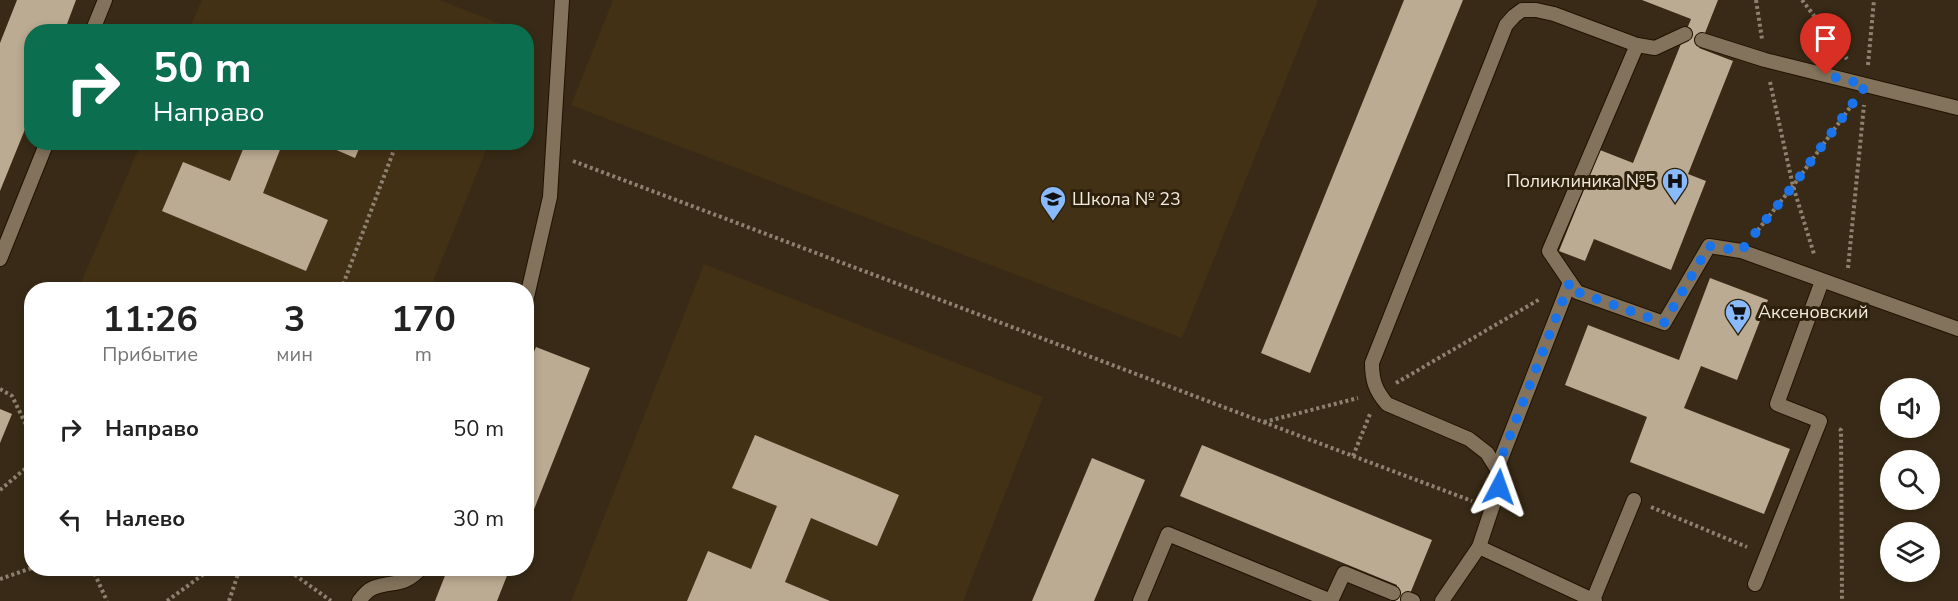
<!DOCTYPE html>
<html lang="ru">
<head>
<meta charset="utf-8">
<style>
	:root { --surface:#fff; --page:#f2f2f2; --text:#222; --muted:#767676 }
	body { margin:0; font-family:"Nunito Sans",sans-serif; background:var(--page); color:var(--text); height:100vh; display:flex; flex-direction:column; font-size:22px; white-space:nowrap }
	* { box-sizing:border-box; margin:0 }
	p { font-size:20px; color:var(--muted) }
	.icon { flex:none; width:33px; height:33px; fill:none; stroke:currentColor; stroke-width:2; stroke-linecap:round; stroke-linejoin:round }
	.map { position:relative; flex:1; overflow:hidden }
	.panel { position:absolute; left:24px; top:282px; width:510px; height:294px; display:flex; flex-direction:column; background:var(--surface); border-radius:24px; box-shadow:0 3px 9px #0003 }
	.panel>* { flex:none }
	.top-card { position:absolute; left:24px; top:24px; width:510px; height:126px; border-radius:24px; box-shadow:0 3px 9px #0003; background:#0b6e4f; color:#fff; overflow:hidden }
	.fabs { position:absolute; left:1880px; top:378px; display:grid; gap:12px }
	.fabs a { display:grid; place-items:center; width:60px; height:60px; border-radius:50%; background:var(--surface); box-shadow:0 3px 9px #0003; font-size:30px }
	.pin { position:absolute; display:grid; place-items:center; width:51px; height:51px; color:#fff; margin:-62px -26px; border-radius:50% 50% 50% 0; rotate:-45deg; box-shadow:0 0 6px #0007 }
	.pin .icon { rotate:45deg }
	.me { position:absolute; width:66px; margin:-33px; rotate:4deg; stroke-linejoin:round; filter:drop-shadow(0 0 4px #0008) }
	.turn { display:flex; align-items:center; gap:21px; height:126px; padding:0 30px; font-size:27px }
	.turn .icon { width:78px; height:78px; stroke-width:2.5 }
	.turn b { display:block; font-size:42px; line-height:51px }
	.eta { display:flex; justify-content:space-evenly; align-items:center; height:102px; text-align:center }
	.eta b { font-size:36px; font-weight:700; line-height:42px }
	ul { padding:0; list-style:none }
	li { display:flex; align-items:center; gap:18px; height:90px; padding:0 30px }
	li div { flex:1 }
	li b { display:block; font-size:22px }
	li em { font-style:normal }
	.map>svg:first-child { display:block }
</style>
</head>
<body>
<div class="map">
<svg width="1958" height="601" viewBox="0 0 1958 601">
	<rect width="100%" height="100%" fill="#382a16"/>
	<g fill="#433116">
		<path d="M 202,0 L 440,0 L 518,31 L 188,31 Z"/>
		<path d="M 613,0 L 1318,0 L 1182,338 L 571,105 Z"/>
		<path d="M 141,143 L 489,143 L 430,289 L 78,290 Z"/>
		<path d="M 704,264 L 1043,397 L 963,601 L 571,601 Z"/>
	</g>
	<g fill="#bcab93">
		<path d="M 17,0 L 76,0 L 64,32 L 32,32 L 32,112 L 0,191 L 0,43 Z"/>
		<path d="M 1404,0 L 1463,0 L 1310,373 L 1261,353 Z"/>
		<path d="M 1642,0 L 1718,0 L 1699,48 L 1733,61 L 1688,174 L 1706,181 L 1671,270 L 1594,239 L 1585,261 L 1559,251 L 1600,150 L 1633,163 L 1691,19 Z"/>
		<path d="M 246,142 L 283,142 L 263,193 L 328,220 L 306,271 L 162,211 L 183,162 L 230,181 Z"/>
		<path d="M 318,142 L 362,142 L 355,158 Z"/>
		<path d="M 1710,278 L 1768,300 L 1737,380 L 1701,366 L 1684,408 L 1790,449 L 1764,514 L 1630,462 L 1647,417 L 1565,385 L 1588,325 L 1679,360 Z"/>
		<path d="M 536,347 L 590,368 L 527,527 L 526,371 Z"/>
		<path d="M 0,409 L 12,414 L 0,443 Z"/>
		<path d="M 755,435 L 899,495 L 877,546 L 811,518 L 785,582 L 830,601 L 687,601 L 708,551 L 751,569 L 777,506 L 732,488 Z"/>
		<path d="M 1202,445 L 1432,540 L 1407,601 L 1390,601 L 1397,585 L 1180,496 Z"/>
		<path d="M 1092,458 L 1145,480 L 1094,601 L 1032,601 Z"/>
		<path d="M 448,568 L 510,568 L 497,601 L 435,601 Z"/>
	</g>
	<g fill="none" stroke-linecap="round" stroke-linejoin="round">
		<g stroke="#1f1301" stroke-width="16">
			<g id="service">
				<path d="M 92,32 L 105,0"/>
				<path d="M 1702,40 L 1765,60 L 1958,108"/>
				<path d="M 0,259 L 47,142"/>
				<path d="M 1570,282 L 1577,292 L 1664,323 L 1709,246 L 1741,251 L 1958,329"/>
				<path d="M 526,301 L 550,197 L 562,0"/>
				<path d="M 1497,469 L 1570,282 L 1549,251 L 1637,45"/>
				<path d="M 1755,584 L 1820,421 L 1777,404 L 1822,281"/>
				<path d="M 1408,599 L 1413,601"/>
				<path d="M 1593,600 L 1634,500"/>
				<path d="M 359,601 C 362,597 368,590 373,588 C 393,580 403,588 421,568"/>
				<path d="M 1140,601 L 1168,534 L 1331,601"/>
				<path d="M 1331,601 L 1344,573 L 1393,593"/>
				<path d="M 1442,601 L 1479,547"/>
				<path d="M 1595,601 L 1479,547 L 1499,487 L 1497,469 L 1487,453 L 1469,439 L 1387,404 C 1375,390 1372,380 1372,363 L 1506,25 L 1514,16 L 1522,10 L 1536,10 L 1554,14 L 1637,45 L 1655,48 L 1685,34"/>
			</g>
		</g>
		<g stroke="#8d8171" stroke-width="4" stroke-dasharray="3 3" stroke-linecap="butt">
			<path d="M 1756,0 L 1762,39"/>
			<path d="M 1802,0 L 1847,59"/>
			<path d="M 1868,65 L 1874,0"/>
			<path d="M 1770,82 L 1793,186 L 1814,254"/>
			<path d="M 573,161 L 1472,501"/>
			<path d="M 1754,235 L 1793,186 L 1854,102"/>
			<path d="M 1848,268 L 1864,105"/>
			<path d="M 341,290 L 397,142"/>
			<path d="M 1396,383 L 1540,299"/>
			<path d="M 0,389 L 12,396 L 32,437"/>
			<path d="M 1264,422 L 1358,398"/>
			<path d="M 1839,429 L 1841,430 L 1842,601"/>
			<path d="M 1353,456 L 1370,414"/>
			<path d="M 0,490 L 32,463"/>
			<path d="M 1651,507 L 1747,547"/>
			<path d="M 92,568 L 107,601"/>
			<path d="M 285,568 L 331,601"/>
			<path d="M 0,579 L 32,568"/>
			<path d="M 167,601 L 212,568"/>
			<path d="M 229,601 L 240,568"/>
		</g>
		<use href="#service" stroke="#83735c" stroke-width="14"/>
	</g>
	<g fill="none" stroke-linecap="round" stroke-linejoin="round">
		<path stroke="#1a73e8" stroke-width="10" stroke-dasharray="0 18" d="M 1499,487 L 1497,469 L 1570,282 L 1577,292 L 1664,323 L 1709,246 L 1741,251 L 1793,186 L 1866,85 L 1826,75"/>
	</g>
	<defs>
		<g id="hospital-pin" transform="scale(1.35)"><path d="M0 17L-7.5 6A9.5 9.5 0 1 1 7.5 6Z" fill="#89bafc" stroke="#2e210c"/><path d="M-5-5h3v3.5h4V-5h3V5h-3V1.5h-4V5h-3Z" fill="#111"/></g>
		<g id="school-pin" transform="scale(1.35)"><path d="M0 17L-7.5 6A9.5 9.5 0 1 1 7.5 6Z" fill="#89bafc" stroke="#2e210c"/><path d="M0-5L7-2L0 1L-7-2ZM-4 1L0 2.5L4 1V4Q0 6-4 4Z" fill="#111"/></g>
		<g id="supermarket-pin" transform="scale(1.35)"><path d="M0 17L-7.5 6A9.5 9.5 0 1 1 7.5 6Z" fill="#89bafc" stroke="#2e210c"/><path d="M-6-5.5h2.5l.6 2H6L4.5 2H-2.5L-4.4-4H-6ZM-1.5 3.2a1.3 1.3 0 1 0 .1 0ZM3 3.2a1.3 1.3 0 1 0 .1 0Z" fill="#111"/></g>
	</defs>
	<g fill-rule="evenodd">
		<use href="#hospital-pin" x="1675" y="181"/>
		<use href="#school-pin" x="1053" y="199"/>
		<use href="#supermarket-pin" x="1738" y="312"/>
	</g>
	<g text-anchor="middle" stroke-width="6" stroke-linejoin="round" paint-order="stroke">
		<g font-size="18" fill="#f3eade" stroke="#2e210c" text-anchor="start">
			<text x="1656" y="187" text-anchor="end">Поликлиника №5</text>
			<text x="1072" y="205">Школа № 23</text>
			<text x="1758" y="318">Аксеновский</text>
		</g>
	</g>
</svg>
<div class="fabs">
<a><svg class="icon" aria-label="sound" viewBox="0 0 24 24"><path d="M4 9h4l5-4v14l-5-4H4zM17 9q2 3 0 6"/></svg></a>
<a><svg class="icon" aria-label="search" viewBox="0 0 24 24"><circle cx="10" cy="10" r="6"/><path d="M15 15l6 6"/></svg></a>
<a><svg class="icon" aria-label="layers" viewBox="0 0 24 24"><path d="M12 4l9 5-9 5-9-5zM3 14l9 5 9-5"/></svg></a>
</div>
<div class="pin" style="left:1826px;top:75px;background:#d93025"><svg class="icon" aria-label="arrive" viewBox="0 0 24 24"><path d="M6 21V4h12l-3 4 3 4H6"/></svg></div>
<svg class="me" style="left:1499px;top:487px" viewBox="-20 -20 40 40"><path d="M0-17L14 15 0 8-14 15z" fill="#1a73e8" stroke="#fff" stroke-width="4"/></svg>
<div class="top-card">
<div class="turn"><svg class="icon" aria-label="right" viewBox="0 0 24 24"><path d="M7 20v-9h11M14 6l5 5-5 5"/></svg><div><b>50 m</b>Направо</div></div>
</div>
<section class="panel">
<div class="eta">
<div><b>11:26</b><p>Прибытие</p></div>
<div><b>3</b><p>мин</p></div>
<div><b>170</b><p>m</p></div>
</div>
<ul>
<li><svg class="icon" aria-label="right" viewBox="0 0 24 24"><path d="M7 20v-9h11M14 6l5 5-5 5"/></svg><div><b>Направо</b></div><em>50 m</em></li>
<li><svg class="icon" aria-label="left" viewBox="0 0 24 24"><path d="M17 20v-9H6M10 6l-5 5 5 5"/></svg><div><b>Налево</b></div><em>30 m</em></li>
</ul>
</section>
</div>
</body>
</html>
